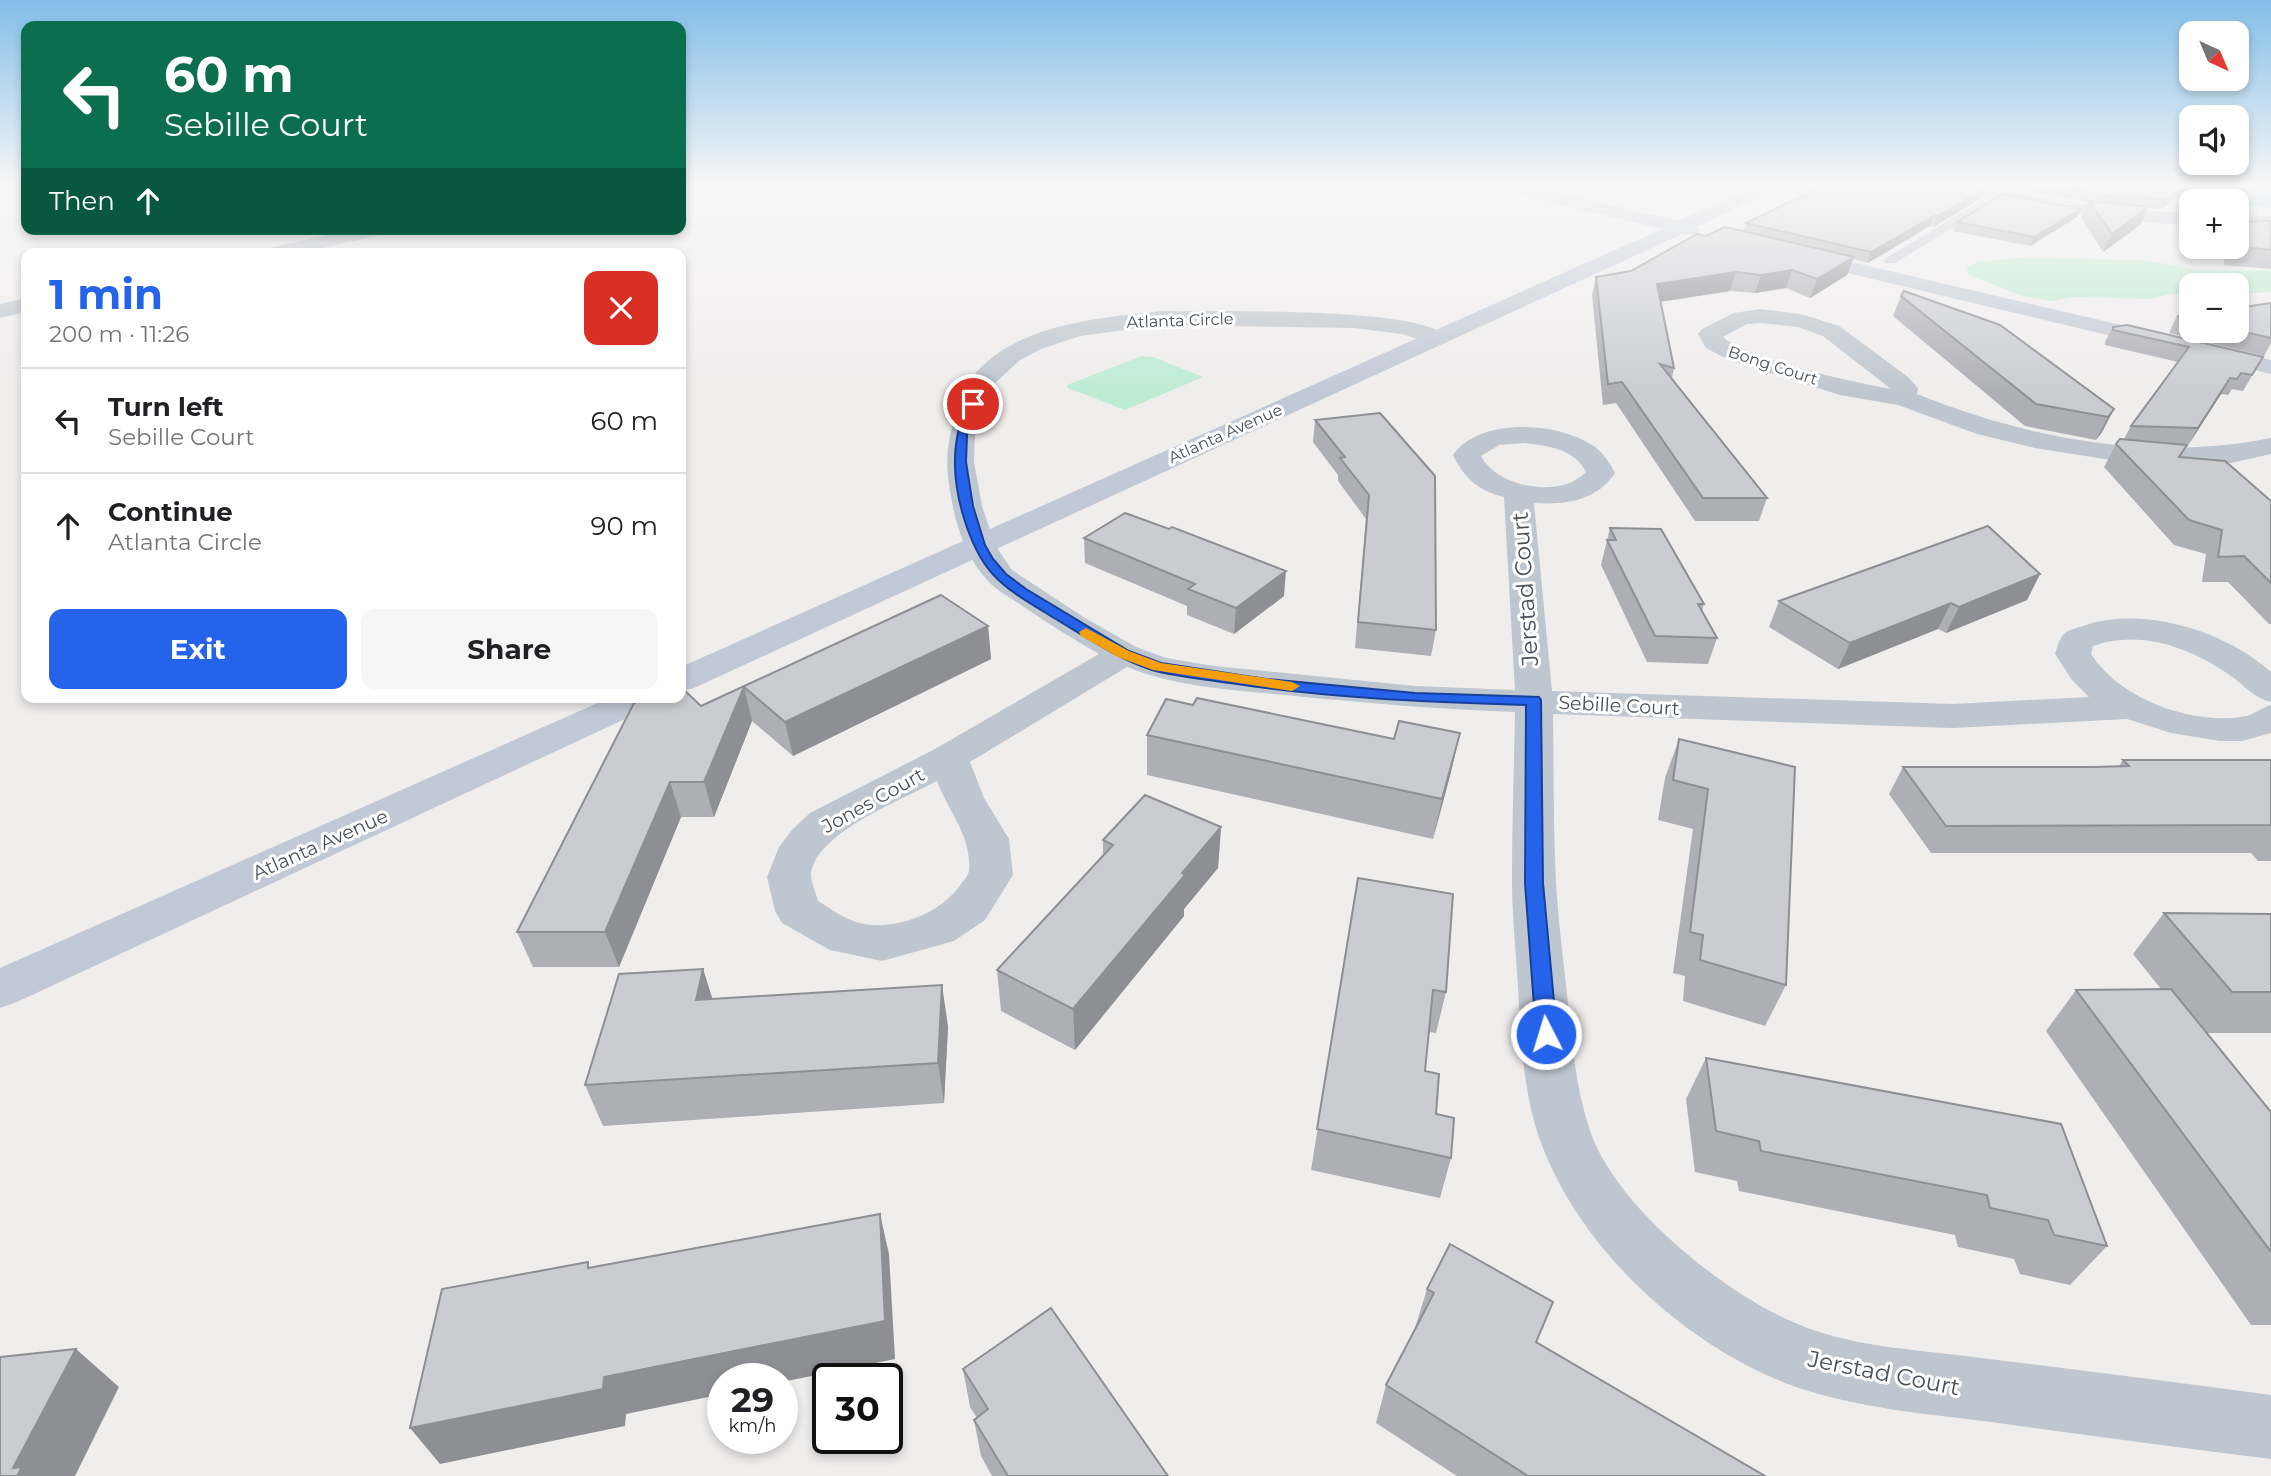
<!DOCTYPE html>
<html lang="en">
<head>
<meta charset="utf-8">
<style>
	:root { --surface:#fff; --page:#f6f6f6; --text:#202124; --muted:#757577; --line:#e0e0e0; --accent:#2563eb }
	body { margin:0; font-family:Montserrat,sans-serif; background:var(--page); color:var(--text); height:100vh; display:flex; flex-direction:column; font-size:26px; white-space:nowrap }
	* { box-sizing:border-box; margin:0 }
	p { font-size:23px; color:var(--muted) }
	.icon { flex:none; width:38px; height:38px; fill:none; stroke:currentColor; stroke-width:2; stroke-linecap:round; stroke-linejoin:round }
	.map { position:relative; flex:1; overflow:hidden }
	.sheet { position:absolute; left:21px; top:248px; width:665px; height:455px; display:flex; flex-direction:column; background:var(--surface); border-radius:14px; box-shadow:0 4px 10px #0003 }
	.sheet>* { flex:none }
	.hud { position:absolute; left:21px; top:21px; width:665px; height:214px; border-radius:14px; box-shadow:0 4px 10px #0003; background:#0b6e4f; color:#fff; overflow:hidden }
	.needle { width:46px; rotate:136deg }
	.fabs { position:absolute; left:2179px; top:21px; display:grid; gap:14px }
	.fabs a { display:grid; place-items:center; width:70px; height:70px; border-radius:14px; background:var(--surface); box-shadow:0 4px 10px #0003; font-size:35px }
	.speed { position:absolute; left:707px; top:1363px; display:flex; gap:14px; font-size:35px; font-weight:700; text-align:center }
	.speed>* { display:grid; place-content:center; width:91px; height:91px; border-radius:50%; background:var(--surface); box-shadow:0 4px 10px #0003; line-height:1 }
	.speed small { font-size:18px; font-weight:400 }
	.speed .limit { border:4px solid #111; border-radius:10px; background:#fff; color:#111 }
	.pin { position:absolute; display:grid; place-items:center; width:60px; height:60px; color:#fff; margin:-30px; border:4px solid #fff; border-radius:50%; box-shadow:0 2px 7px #0007 }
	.me { position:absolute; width:77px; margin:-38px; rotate:355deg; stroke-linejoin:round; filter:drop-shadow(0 0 5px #0008) }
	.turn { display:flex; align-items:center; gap:24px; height:147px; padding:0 28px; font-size:32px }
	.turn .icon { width:91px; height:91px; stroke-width:2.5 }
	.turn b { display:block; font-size:49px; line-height:60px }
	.then { display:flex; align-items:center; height:66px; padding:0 28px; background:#0003; gap:14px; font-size:26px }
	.round { display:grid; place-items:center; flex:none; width:74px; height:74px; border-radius:14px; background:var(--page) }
	.summary { display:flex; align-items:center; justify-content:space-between; height:119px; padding:0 28px }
	h1 { font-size:42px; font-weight:700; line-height:52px; color:var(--accent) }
	.action { display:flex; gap:14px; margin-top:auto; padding:14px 28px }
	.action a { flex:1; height:80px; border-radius:14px; background:var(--accent); color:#fff; font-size:28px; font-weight:700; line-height:80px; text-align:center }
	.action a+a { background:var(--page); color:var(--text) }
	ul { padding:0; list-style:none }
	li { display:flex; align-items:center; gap:21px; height:105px; padding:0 28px; border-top:2px solid var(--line) }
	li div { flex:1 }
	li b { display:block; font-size:26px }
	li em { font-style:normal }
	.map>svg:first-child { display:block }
</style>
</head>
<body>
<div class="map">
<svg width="2271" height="1476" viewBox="0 0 2271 1476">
	<rect width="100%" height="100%" fill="#f0eded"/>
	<g fill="#bdecd3">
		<path d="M 2020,258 L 2144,260 L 2199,270 L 2271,271 L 2271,292 L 2237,294 L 2236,285 L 2191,285 L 2191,294 L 2171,294 L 2151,299 L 2074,297 L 2052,301 L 2022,296 L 1969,275 L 1966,268 L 1977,262 Z"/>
		<path d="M 1142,356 L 1153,357 L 1203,377 L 1125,410 L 1068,388 L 1067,385 Z"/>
	</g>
	<path fill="#8ccde7" d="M 2243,187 L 2271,193 L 2271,208 L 2237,205 L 2236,201 L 2218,201 L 2235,188 Z"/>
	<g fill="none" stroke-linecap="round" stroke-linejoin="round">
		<path fill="#bec6cf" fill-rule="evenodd" d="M 2004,187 L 2020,187 L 1895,263 L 1885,263 L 1883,260 Z"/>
		<g fill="#bec6cf" fill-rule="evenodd">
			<path d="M 1951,187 L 1990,187 L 2104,208 L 2191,213 L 2191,225 L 2104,220 L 1959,192 Z"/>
			<path d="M 2236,215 L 2271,216 L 2271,228 L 2236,227 Z"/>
			<path d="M 354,229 L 391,229 L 389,233 L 296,254 L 257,254 L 260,250 Z"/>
			<path d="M 26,298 L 26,312 L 0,318 L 0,304 Z"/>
			<path d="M 1760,309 L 1801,314 L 1839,326 L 1908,377 L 1918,388 L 1917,394 C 2029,439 2152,462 2271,438 L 2271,454 L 2231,463 L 2185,466 L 2136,464 L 2035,448 L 1977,434 L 1898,405 L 1840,395 L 1729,360 L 1706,348 L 1698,334 L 1702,329 L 1734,313 ZM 1760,323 L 1798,327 L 1823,336 L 1891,389 C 1856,383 1746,359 1723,337 L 1747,324 Z"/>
			<path d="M 1162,311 C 1207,312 1426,306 1448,338 L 1444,343 L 1436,345 L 1402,334 L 1354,328 L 1162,325 L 1080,336 L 1041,349 L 1020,360 L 991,387 L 975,435 L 974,462 L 982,506 L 995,545 L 1012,570 L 1085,618 L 1136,647 L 1166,658 L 1214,666 L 1415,686 L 1515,690 L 1504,497 C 1479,491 1464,478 1453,455 C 1480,416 1560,422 1595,447 C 1604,454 1610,463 1615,473 C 1596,501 1566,505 1534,503 L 1552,691 L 1953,704 L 2089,697 L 2072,680 L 2055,654 C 2057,648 2059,639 2064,634 C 2068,630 2077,628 2083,626 C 2143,605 2225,631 2271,672 L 2271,702 C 2254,698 2245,686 2231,676 C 2191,648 2141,629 2093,646 L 2091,654 C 2120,699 2189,724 2241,717 C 2253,716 2260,708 2271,705 L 2271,733 L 2242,741 L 2220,741 L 2171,733 L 2127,719 L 1953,728 L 1553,714 C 1554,770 1553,826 1556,881 C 1558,919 1563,957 1567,994 C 1572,1042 1576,1096 1594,1141 C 1624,1213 1732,1300 1805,1327 C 1860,1348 1923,1350 1981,1358 C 2078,1370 2174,1382 2271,1395 L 2271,1459 C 2178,1447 2084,1435 1991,1422 C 1926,1414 1858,1408 1796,1387 C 1687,1348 1579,1249 1540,1140 C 1523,1093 1521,1038 1518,988 C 1516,952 1512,915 1512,879 C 1512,824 1514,768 1515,712 C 1438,709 1362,703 1285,695 C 1232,690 1177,687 1127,667 L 970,762 L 984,798 L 1009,839 L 1013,875 L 985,920 L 954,941 L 882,961 L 830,950 L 782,923 L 775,911 L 767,877 L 779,847 L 792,830 L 810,813 L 935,749 L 1099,654 C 1071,638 1044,621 1018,603 C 1008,596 996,590 988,581 C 963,554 954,520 949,484 C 945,458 948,437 957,412 C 961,398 965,385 975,374 C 1019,323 1100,318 1162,311 ZM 1525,443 C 1548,446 1575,449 1586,472 C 1561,499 1498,488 1481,456 L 1499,445 ZM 937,781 C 948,811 972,836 969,871 C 968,876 964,880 961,884 C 941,914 892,933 856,922 C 843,918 830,908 818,901 C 816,893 811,883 811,875 C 814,833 904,799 937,781 Z"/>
		</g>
		<g fill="#c1c9d6" fill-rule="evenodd">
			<path d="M 1504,187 L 1536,187 L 1678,221 L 1754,187 L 1778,187 L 1697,227 L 1700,230 L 1697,234 L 1682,234 L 694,688 L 681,691 L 681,667 L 1662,229 L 1506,191 Z"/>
			<path d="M 1800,250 L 2271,360 L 2271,374 L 1793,260 L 1790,256 L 1793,252 Z"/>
			<path d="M 609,698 L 658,698 L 653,706 L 17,1002 L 0,1008 L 0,968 Z"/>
		</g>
	</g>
	<g fill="#aeafb5">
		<path d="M 2021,187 L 2189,187 L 2161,209 L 2148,208 L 2140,225 L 2103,252 L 2081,218 L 2088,202 L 2020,190 Z"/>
		<path d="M 1984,189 L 1980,199 L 1933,227 L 1930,226 L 1868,263 L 1853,259 L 1847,275 L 1810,298 L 1786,288 L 1755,293 L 1730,291 L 1660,302 L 1674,368 L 1672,378 L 1767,498 L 1759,521 L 1695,521 L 1616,403 L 1603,405 L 1592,295 L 1596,277 L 1631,271 L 1706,236 L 1743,231 L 1746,223 Z"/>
		<path d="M 2081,209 L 2077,217 L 2030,246 L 1953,231 L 1957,222 Z"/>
		<path d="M 2271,221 L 2271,269 L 2224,265 L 2224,247 L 2236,247 Z"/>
		<path d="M 1901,296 L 2114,409 L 2102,432 L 2096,440 L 2025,426 L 1893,316 Z"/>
		<path d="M 2271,303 L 2271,343 L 2264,356 L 2169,333 L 2177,316 L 2191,315 L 2191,331 L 2236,331 L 2236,308 Z"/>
		<path d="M 2113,327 L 2263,357 L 2243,391 L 2232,389 L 2228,395 L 2221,394 L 2189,444 L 2177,444 L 2187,445 L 2180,457 L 2271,501 L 2271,624 L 2269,624 L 2228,582 L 2202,582 L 2206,554 L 2174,545 L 2104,467 L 2116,444 L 2124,439 L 2131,426 L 2178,362 L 2105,345 L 2105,342 Z"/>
		<path d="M 1380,413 L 1436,630 L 1431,656 L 1355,648 L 1366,519 L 1338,481 L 1338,475 L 1313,442 L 1315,420 Z"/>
		<path d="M 1610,528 L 1704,604 L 1702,611 L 1717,638 L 1708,664 L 1647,662 L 1601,565 Z"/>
		<path d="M 1084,538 L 1284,596 L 1234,634 L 1187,615 L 1187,606 L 1085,563 Z"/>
		<path d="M 2040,574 L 2027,600 L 1946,633 L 1938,629 L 1838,669 L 1769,627 L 1779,601 Z"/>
		<path d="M 941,595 L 988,626 L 991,659 L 793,756 L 752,721 L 714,817 L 681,817 L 619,967 L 533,967 L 517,932 L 701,706 Z"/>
		<path d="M 1147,735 L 1451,772 L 1433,839 L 1147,775 Z"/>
		<path d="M 1679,739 L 1795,767 L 1786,985 L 1765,1026 L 1683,1001 L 1685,976 L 1673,973 L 1693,829 L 1658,820 L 1665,778 Z"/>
		<path d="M 2123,760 L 2271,760 L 2271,861 L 2258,861 L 2251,853 L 1931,853 L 1889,794 L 1903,767 L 2093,767 L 2119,766 Z"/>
		<path d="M 1221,827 L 1218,868 L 1184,909 L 1184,916 L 1075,1050 L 1001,1011 L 997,970 L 1103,855 L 1103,840 Z"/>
		<path d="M 1358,878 L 1446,992 L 1436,1033 L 1429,1032 L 1425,1071 L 1436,1114 L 1451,1158 L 1440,1198 L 1311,1170 Z"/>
		<path d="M 2164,913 L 2271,914 L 2271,1033 L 2206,1033 L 2271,1112 L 2271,1325 L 2251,1325 L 2046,1031 L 2076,990 L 2161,989 L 2133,954 Z"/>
		<path d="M 703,969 L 712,999 L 948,1026 L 944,1103 L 603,1126 L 585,1085 Z"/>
		<path d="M 1706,1058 L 2107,1246 L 2070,1285 L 2020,1274 L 2014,1259 L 1958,1247 L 1955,1235 L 1739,1191 L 1737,1181 L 1695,1172 L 1686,1099 Z"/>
		<path d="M 1427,1289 L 1536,1342 L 1765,1476 L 1457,1476 L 1376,1423 L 1386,1385 L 1415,1328 Z"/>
		<path d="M 963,1369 L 1168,1476 L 992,1476 L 981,1456 L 974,1420 L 977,1418 L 970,1407 Z"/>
	</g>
	<g fill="#8d8f93">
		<path d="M 2181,187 L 2189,187 L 2161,209 L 2166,199 Z"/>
		<path d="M 1984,189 L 1980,199 L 1933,227 L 1937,216 Z"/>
		<path d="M 2148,207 L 2140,225 L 2103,252 L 2112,234 Z"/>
		<path d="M 2081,209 L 2077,217 L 2030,246 L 2034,237 Z"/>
		<path d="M 1934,216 L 1930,226 L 1868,263 L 1871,252 Z"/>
		<path d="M 1854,257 L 1847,275 L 1810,298 L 1817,279 Z"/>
		<path d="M 1792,270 L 1786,288 L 1755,293 L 1761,275 Z"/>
		<path d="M 1736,272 L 1730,291 L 1652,303 L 1657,284 Z"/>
		<path d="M 2230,378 L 2221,394 L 2189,444 L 2198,428 Z"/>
		<path d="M 2114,409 L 2102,432 L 2096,440 L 2108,417 Z"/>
		<path d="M 1286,571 L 1284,596 L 1234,634 L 1236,608 Z"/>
		<path d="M 2040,574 L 2027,600 L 1946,633 L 1959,607 Z"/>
		<path d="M 1951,603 L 1938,629 L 1838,669 L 1850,643 Z"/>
		<path d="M 988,626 L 991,659 L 793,756 L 785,722 Z"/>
		<path d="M 744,687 L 752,721 L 714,817 L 704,782 Z"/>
		<path d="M 1460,733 L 1451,772 L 1433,839 L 1442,799 Z"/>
		<path d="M 670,782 L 681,817 L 619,967 L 605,932 Z"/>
		<path d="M 1221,827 L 1218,868 L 1184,909 L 1184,916 L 1075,1050 L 1073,1009 L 1182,873 Z"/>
		<path d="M 703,969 L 716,1010 L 696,1000 Z"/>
		<path d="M 942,985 L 948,1026 L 944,1103 L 938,1063 Z"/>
		<path d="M 880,1214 L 889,1254 L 895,1359 L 782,1382 L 782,1379 L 723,1379 L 723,1394 L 626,1414 L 625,1426 L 440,1464 L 410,1428 L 604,1377 Z"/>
		<path d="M 76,1349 L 119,1387 L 75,1476 L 17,1476 L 13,1468 Z"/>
	</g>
	<g fill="#caccd2" stroke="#8d8f93" stroke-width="2">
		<path d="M 1821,187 L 1976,187 L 1984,189 L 1937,216 L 1934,216 L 1871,252 L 1746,223 Z"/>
		<path d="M 2064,187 L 2181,187 L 2166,199 L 2109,196 Z"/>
		<path d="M 2003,194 L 2081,209 L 2034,237 L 1957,222 Z"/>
		<path d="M 2089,201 L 2148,207 L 2112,234 Z"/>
		<path d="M 2271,221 L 2271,250 L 2236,246 L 2236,222 Z"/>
		<path d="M 1725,227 L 1854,257 L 1817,279 L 1792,270 L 1761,275 L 1736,272 L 1657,284 L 1674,368 L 1660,364 L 1767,498 L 1703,498 L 1622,382 L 1608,384 L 1596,277 L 1631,271 L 1697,234 L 1706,236 Z"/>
		<path d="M 1904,291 L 2000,325 L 2114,409 L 2108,417 L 2036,404 L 1901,296 Z"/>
		<path d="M 2271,303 L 2271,338 L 2236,330 L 2236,308 Z"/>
		<path d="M 2191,315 L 2191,319 L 2177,316 Z"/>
		<path d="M 2127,325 L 2263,357 L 2252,375 L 2241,373 L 2237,379 L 2230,378 L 2198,428 L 2131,426 L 2189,347 L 2113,330 L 2113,327 Z"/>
		<path d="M 1380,413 L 1435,476 L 1436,630 L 1358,622 L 1369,495 L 1340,458 L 1345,457 L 1315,420 Z"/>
		<path d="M 2120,439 L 2187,445 L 2179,457 L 2225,461 L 2271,501 L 2271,583 L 2244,556 L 2218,557 L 2222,530 L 2189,520 L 2116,444 Z"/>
		<path d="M 1125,513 L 1169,529 L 1172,527 L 1286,571 L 1236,608 L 1188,589 L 1195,584 L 1084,538 Z"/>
		<path d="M 1988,526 L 2040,574 L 1959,607 L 1951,603 L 1850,643 L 1779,601 Z"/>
		<path d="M 1610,528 L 1661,529 L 1704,604 L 1698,604 L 1717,638 L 1655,636 L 1607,540 L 1616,540 Z"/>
		<path d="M 941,595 L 988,626 L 785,722 L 744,687 L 704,782 L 670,782 L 605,932 L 517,932 L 634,703 L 644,698 L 681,698 L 681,687 L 701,706 Z"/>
		<path d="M 1197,698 L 1394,739 L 1399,721 L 1460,733 L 1442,799 L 1147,735 L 1166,699 L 1193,705 Z"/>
		<path d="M 1679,739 L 1795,767 L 1786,985 L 1700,960 L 1703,935 L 1690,932 L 1708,789 L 1673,780 Z"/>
		<path d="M 2123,760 L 2271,760 L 2271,825 L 1946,826 L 1903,767 L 2093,767 L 2129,766 Z"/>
		<path d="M 1145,795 L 1221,827 L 1182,873 L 1185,875 L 1073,1009 L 997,970 L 1113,845 L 1103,840 Z"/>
		<path d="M 1358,878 L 1453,894 L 1446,992 L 1433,990 L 1425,1071 L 1439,1074 L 1436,1114 L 1454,1118 L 1451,1158 L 1317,1129 Z"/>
		<path d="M 2164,913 L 2271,914 L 2271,992 L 2232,992 Z"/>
		<path d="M 703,969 L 696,1000 L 942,985 L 938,1063 L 585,1085 L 619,974 Z"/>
		<path d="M 2171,989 L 2271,1112 L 2271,1252 L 2076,990 Z"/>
		<path d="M 1706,1058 L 2061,1124 L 2107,1246 L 2054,1235 L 2048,1220 L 1990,1208 L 1987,1195 L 1761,1151 L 1759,1141 L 1716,1131 Z"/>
		<path d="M 880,1214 L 885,1321 L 604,1377 L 603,1389 L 410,1428 L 442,1289 L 588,1262 L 588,1268 Z"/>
		<path d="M 1450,1244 L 1553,1302 L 1536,1342 L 1765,1476 L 1528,1476 L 1386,1385 L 1434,1293 L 1427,1289 Z"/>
		<path d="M 1051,1308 L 1168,1476 L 1008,1476 L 974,1420 L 988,1409 L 963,1369 Z"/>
		<path d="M 76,1349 L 13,1468 L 22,1467 L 17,1476 L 0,1476 L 0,1357 Z"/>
	</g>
	<linearGradient id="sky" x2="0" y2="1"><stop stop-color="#83bee8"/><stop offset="0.47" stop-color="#f8f7f7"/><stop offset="1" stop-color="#f8f7f7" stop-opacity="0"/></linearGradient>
	<rect width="2271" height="394" fill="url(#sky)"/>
	<path fill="#2563eb" stroke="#184099" stroke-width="2" d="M 969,402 L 978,404 L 967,435 L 966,462 L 973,506 L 985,545 L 993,559 L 1006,574 L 1026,589 L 1129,651 L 1161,663 L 1266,679 L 1415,693 L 1539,697 L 1541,700 L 1543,883 L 1557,1034 L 1554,1040 L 1546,1042 L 1539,1040 L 1536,1034 L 1525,883 L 1526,705 C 1427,702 1328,698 1230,683 C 1205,679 1177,677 1152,670 C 1116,658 1086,637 1054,618 C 1002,586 981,576 963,515 C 952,477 951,437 969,402 Z"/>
	<path fill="#f59e0b" d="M 1086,628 L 1129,651 L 1161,663 L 1292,682 L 1300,686 L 1292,691 L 1153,670 L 1118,657 L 1081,636 L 1079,632 Z"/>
	<g text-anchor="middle" stroke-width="6" stroke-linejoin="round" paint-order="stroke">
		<g font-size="16" fill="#464f5a" stroke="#fff">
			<text transform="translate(1180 320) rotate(-2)" y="6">Atlanta Circle</text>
			<text transform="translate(1773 365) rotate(18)" y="6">Bong Court</text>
			<text transform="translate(1225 433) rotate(-24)" y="6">Atlanta Avenue</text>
		</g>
		<g font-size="19" fill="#464f5a" stroke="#fff">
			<text transform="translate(1619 705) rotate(3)" y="7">Sebille Court</text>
			<text transform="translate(873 800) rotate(-29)" y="7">Jones Court</text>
			<text transform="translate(320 844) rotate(-24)" y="7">Atlanta Avenue</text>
		</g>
		<g font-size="23" fill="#464f5a" stroke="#fff">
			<text transform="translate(1525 589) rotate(-94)" y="8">Jerstad Court</text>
			<text transform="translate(1884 1373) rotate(11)" y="8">Jerstad Court</text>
		</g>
	</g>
</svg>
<div class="fabs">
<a><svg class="needle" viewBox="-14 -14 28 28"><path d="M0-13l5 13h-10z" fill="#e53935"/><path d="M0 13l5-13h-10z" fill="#757577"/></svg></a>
<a><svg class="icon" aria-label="sound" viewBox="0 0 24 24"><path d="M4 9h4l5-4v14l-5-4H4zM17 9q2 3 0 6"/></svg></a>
<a>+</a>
<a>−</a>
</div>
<div class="speed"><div>29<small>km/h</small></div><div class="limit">30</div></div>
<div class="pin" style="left:973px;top:404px;background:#d93025"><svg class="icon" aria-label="arrive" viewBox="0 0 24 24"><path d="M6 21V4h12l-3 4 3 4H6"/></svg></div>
<svg class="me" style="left:1546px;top:1034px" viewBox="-20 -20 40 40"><circle r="17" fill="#2563eb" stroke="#fff" stroke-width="3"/><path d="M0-11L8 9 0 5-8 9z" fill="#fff"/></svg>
<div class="hud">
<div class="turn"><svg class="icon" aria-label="left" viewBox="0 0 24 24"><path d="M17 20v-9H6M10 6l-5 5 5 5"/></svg><div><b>60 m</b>Sebille Court</div></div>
<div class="then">Then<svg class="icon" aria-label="ahead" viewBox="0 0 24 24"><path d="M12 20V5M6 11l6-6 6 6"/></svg></div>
</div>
<section class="sheet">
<div class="summary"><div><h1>1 min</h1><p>200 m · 11:26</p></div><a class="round" style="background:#d93025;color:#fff"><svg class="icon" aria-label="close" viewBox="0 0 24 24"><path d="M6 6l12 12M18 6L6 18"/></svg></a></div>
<ul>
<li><svg class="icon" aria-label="left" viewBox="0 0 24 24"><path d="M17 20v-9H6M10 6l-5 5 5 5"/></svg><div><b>Turn left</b><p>Sebille Court</p></div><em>60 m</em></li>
<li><svg class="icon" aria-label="ahead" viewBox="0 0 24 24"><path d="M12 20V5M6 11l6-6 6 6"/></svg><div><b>Continue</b><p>Atlanta Circle</p></div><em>90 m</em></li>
</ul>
<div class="action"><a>Exit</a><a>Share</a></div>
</section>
</div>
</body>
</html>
